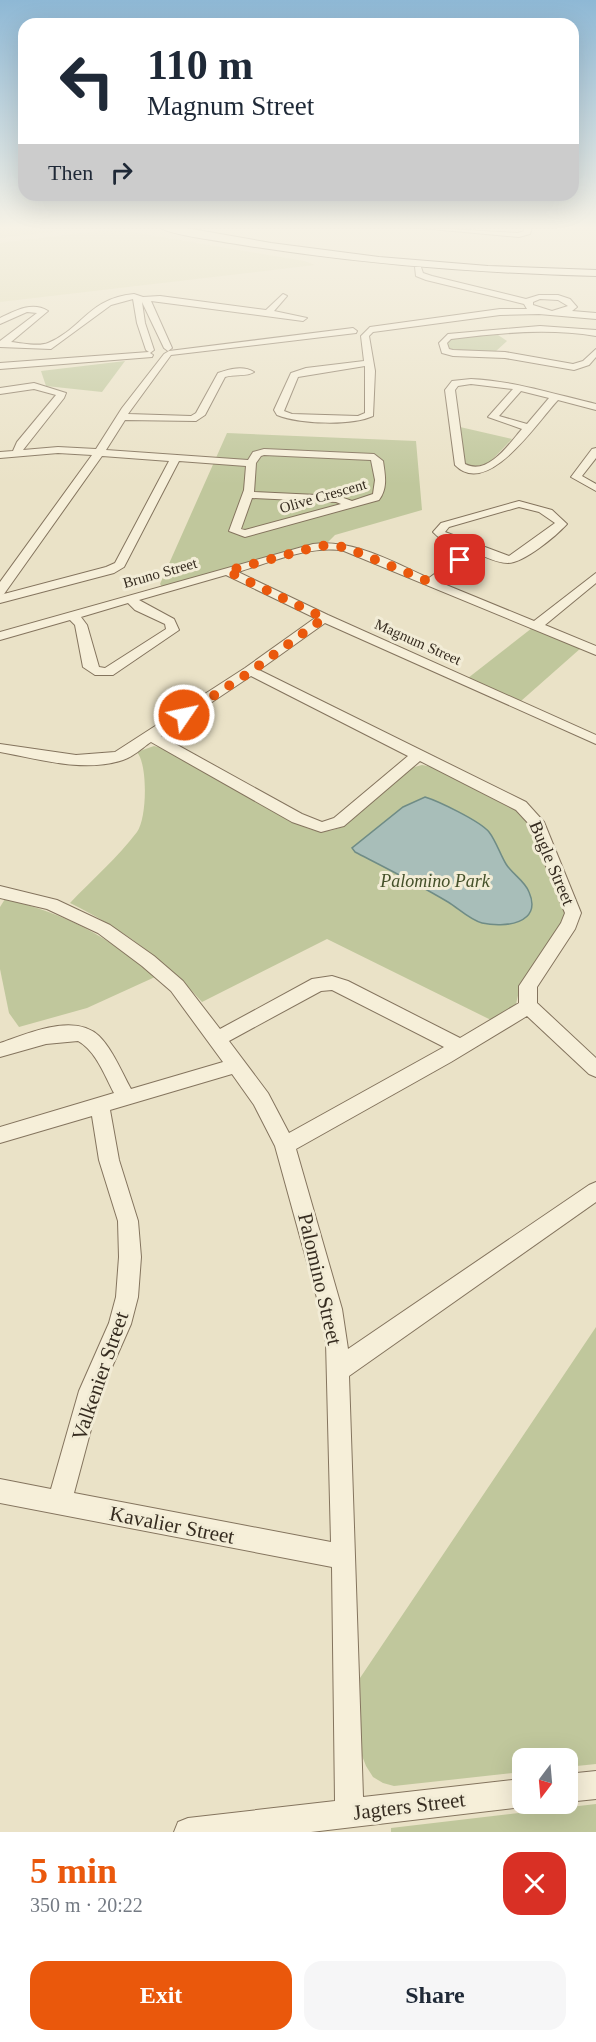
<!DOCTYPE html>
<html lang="en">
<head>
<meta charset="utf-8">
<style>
	:root { --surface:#fff; --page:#f6f6f7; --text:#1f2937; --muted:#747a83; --accent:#ea580c }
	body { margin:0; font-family:Georgia,serif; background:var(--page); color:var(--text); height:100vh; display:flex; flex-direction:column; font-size:22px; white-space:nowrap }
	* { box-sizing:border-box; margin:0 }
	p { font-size:20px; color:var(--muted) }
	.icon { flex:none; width:33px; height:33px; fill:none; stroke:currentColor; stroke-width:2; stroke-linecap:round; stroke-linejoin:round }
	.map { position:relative; height:1832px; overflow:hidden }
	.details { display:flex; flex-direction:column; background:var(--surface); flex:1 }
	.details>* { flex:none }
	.banner { position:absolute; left:18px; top:18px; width:561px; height:183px; border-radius:18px; box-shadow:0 6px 24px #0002; background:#fff; color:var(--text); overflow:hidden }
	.needle { width:39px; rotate:196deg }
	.tools { position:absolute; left:512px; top:1748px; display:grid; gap:12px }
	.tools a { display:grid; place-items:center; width:66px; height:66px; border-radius:12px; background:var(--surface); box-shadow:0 6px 24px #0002; font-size:30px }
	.pin { position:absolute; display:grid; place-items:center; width:51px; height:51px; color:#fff; margin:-26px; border-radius:12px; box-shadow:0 3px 9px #0006 }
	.me { position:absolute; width:66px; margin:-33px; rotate:56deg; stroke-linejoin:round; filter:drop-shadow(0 0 4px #0008) }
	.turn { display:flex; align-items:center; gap:21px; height:126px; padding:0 30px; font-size:27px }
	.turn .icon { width:78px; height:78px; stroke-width:2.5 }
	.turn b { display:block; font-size:42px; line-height:51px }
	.then { display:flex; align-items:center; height:57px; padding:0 30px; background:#0003; gap:12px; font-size:22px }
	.round { display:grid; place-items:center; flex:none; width:63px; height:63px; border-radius:18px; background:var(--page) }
	.headline { display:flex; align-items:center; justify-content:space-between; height:102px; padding:0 30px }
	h1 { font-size:36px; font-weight:700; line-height:45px; color:var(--accent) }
	.primary-button { display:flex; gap:12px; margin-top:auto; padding:12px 30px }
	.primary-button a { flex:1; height:69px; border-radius:18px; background:var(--accent); color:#fff; font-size:24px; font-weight:700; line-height:69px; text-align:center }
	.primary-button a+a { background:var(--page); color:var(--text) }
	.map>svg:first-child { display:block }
</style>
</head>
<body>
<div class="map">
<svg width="596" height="1832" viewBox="0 0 596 1832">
	<rect width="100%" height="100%" fill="#eae2c7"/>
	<g fill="#dfdbb5">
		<path d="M 0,227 L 97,227 L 0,238 Z"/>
		<path d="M 114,229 L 304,261 L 315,265 L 0,302 L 0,243 Z"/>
	</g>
	<g fill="#c0c79c">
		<path d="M 495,333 L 507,341 L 495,352 L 453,351 L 447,348 L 447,341 L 452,338 Z"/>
		<path d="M 125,361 L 102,392 L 46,386 L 41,371 Z"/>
		<path d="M 460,427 L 512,439 L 489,463 L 472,467 L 464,463 Z"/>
		<path d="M 227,433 L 416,441 L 422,510 L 335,535 L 328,542 L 314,544 L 162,587 L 160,584 Z"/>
		<path d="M 532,628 L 581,648 L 521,701 L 468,678 Z"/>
		<path d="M 154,746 L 162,748 L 307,828 C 319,833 330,832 342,827 L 411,768 L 422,765 L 433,767 L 513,807 L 529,822 L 566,908 L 565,919 L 520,987 L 516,1004 L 493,1021 L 327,939 L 202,1002 C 164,959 121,928 70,903 C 92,880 118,857 137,832 C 147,819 148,765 137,752 Z"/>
		<path d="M 5,899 C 67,914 107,936 155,977 L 87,1008 L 19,1027 L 9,1013 L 0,969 L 0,907 Z"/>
		<path d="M 596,1327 L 596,1764 L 567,1767 L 567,1758 L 522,1758 L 522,1772 L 394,1786 L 383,1783 L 373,1777 L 366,1766 L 361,1753 L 360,1678 Z"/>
		<path d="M 596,1804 L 596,1832 L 391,1832 L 391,1828 Z"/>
	</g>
	<path fill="#a8beb9" stroke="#6f8c86" stroke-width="1.5" d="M 425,797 C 438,801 480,821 489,832 C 496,841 500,854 506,864 C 512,874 525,881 529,892 C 543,924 504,928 482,923 C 470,920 458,908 448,902 C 418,884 386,868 355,852 L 352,848 L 403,807 Z"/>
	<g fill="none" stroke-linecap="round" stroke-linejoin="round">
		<g stroke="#84745e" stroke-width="2">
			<g id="minor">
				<path d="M 410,227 L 518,233 L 524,231 L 524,227 L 532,227 L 530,234 L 519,237 Z"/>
				<path d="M 415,267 L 421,267 L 423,273 L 432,276 L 526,299 L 539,295 L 558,295 L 570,299 L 577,307 L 572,311 L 596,313 L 596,319 L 539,314 L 500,315 L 373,332 L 369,336 L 375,371 L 373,416 C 351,426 300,424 277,415 L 274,410 L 291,373 L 306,368 L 364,361 L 361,336 L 370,327 L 500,309 L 527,309 L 524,304 L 426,280 L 416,276 ZM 540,299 L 558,300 L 568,306 L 552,311 L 533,305 L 533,302 ZM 365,366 L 365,413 L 358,416 L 292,414 L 284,411 L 298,377 Z"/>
				<path d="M 134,294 L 143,297 L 160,296 L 266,310 L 283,294 L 287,296 L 274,311 L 307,318 L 303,321 L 151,301 L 172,348 L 168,351 L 164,348 L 142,302 L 145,323 L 154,350 L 150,353 L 153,355 L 152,357 L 0,369 L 0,363 L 149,352 L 146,350 L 137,323 L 133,299 L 111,305 L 51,349 L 0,347 L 0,341 L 37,313 L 27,312 L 0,324 L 0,318 C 15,311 32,301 48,311 L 11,342 C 21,343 39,347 48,343 C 82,329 89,298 134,294 Z"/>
				<path d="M 540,326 L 596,330 L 596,336 C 547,328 500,333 451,339 L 447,343 L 449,349 L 453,350 L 505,352 L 573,364 L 583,361 L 596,349 L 596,357 L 589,365 L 574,370 L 505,358 L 453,356 L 442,353 L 439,343 L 448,334 Z"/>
				<path d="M 353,328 L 357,331 L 356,333 L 171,355 L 128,414 L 191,416 L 196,413 L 218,373 C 229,369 243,365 254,372 C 247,377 234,374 225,377 L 205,415 L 196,421 L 125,420 L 106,450 L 248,460 L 253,452 L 264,449 L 374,454 L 383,461 C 385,475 388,488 379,500 L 245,537 L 229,531 L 244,490 L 246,466 L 179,461 L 124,567 L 114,573 L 0,603 L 0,595 L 106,567 L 115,563 L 169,461 L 102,456 L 4,594 L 0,595 L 0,582 L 92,455 L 58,453 L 0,458 L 0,452 L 13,451 L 17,442 L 56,395 L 34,389 L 0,394 L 0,388 L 34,383 L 66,393 L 64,398 L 23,450 L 58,447 L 96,449 L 122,408 L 164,354 L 169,351 ZM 264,455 L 371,460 L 375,480 L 373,494 L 352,501 L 338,496 L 254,492 L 256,463 L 261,456 ZM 252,498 L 336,502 L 341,504 L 245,530 L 241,529 Z"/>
				<path d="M 471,379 C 514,381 554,394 596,404 L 596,410 L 558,400 C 538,421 488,499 455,465 L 445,390 L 452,381 ZM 471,384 L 513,389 L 488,417 L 522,429 C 509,444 488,476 465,464 L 455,390 L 458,386 ZM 521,391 L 549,398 L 527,424 L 499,416 Z"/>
				<path d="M 596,448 L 596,458 L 582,476 L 596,484 L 596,491 L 571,477 L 592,449 Z"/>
				<path d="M 519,501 L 552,510 L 567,524 C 556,536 524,563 508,563 C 497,563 486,557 476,553 L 439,582 L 534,621 L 596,573 L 596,583 L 545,625 L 596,646 L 596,655 L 344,551 C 312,544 269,563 238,572 L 328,615 L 596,735 L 596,744 L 325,623 L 259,670 L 526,802 L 544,822 L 581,913 L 575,929 L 537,987 L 537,1003 L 596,1058 L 596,1077 L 589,1074 L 527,1016 L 451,1062 L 296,1149 L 342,1309 L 348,1349 L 589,1185 L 596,1182 L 596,1202 L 349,1376 L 363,1797 L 522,1779 L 522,1803 L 532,1803 L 522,1807 L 311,1832 L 174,1832 L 178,1822 L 188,1818 L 335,1801 L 332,1567 L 0,1503 L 0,1479 L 51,1489 L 79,1391 L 109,1323 L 116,1297 L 119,1257 L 118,1221 L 99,1160 L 92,1116 L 0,1143 L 0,1127 L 114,1093 C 105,1076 96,1051 78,1041 L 46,1044 L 0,1057 L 0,1043 C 27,1034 74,1012 99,1036 C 113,1050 121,1071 131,1089 L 223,1062 L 171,991 L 142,966 L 98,933 L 47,909 L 0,898 L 0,886 L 57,900 L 110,925 L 154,956 L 183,981 L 220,1029 L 312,979 L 332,976 L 348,981 L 460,1038 L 519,1003 L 519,986 L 561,923 L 565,913 L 529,824 L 516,810 L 420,761 L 344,826 L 321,832 L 292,822 L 151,742 C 142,748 133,757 123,760 C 84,773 39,759 0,752 L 0,744 L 76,755 L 115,752 L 245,668 L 315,618 L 226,575 L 139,600 L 174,619 L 179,630 L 113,675 L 95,675 L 83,667 L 75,625 L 70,620 L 0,640 L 0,632 L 313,544 C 354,539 392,562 429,578 L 467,550 C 455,545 442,542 433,532 L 441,523 ZM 519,507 L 539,512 L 555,523 L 509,556 L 445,532 L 449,527 ZM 128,603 L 135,610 L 165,624 L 166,629 L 105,668 L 99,667 L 87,625 L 81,617 ZM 251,676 L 408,756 L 334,818 L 322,822 L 302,814 L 161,736 ZM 332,990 L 444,1047 L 289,1133 L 268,1093 L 229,1041 L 321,991 ZM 232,1074 L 254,1105 L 275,1146 L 320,1309 L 326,1342 L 331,1542 L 74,1493 L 101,1392 L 131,1324 L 138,1297 L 141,1257 L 138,1221 L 119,1160 L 110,1110 Z"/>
				<path d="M 596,1771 L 596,1799 L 567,1802 L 567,1774 Z"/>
			</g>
		</g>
		<g stroke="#665641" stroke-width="2">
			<path id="secondary" d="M 159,227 L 180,227 L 271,243 L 379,257 L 488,266 L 596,270 L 596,276 C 473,273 351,263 230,243 C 214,240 170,235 159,227 Z"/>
		</g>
		<use href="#minor" fill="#f6efd9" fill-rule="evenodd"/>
		<use href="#secondary" fill="#f6efd9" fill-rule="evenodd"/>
	</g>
	<linearGradient id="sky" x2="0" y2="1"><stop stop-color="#8eb8d5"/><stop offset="0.47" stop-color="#f6f2e6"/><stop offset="1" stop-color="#f6f2e6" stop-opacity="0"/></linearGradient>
	<rect width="596" height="484" fill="url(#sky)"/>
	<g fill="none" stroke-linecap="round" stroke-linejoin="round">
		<path stroke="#ea580c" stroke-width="10" stroke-dasharray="0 18" d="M 184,715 L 250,672 L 324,618 L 227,571 L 319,546 L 333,545 L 347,548 L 430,582 L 460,560"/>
	</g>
	<g text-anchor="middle" stroke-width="6" stroke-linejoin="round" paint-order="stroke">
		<g font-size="15" fill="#362c20" stroke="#f2ecd6">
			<text transform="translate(323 496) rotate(-16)" y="5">Olive Crescent</text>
			<text transform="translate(160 573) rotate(-16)" y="5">Bruno Street</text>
			<text transform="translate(418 642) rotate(24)" y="5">Magnum Street</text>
		</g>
		<g font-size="18" fill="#362c20" stroke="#f2ecd6">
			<text transform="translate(552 863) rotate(67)" y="6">Bugle Street</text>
		</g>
		<g font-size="18" font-style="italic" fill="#445029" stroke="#f2ecd6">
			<text x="435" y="887">Palomino Park</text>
		</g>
		<g font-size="21" fill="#362c20" stroke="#f2ecd6">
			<text transform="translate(320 1279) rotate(77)" y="7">Palomino Street</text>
			<text transform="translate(100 1376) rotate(-71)" y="7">Valkenier Street</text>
			<text transform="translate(172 1525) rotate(11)" y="7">Kavalier Street</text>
			<text transform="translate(409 1806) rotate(-7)" y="7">Jagters Street</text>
		</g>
	</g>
</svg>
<div class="tools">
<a><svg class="needle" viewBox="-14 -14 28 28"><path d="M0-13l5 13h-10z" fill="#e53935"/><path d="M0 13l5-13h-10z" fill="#747a83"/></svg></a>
</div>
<div class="pin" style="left:460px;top:560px;background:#d93025"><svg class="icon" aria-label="arrive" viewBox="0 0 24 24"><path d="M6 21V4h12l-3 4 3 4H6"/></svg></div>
<svg class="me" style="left:184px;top:715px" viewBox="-20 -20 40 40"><circle r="17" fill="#ea580c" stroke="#fff" stroke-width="3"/><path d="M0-11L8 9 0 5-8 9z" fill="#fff"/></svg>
<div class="banner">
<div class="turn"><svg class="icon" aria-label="left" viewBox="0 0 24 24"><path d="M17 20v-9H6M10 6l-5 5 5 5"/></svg><div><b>110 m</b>Magnum Street</div></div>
<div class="then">Then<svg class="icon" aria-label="right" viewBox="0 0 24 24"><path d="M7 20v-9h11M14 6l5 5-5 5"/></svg></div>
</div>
</div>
<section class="details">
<div class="headline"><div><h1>5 min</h1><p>350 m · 20:22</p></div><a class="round" style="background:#d93025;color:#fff"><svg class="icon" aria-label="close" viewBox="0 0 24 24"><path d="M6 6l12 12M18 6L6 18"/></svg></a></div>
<div class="primary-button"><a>Exit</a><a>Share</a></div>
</section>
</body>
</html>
